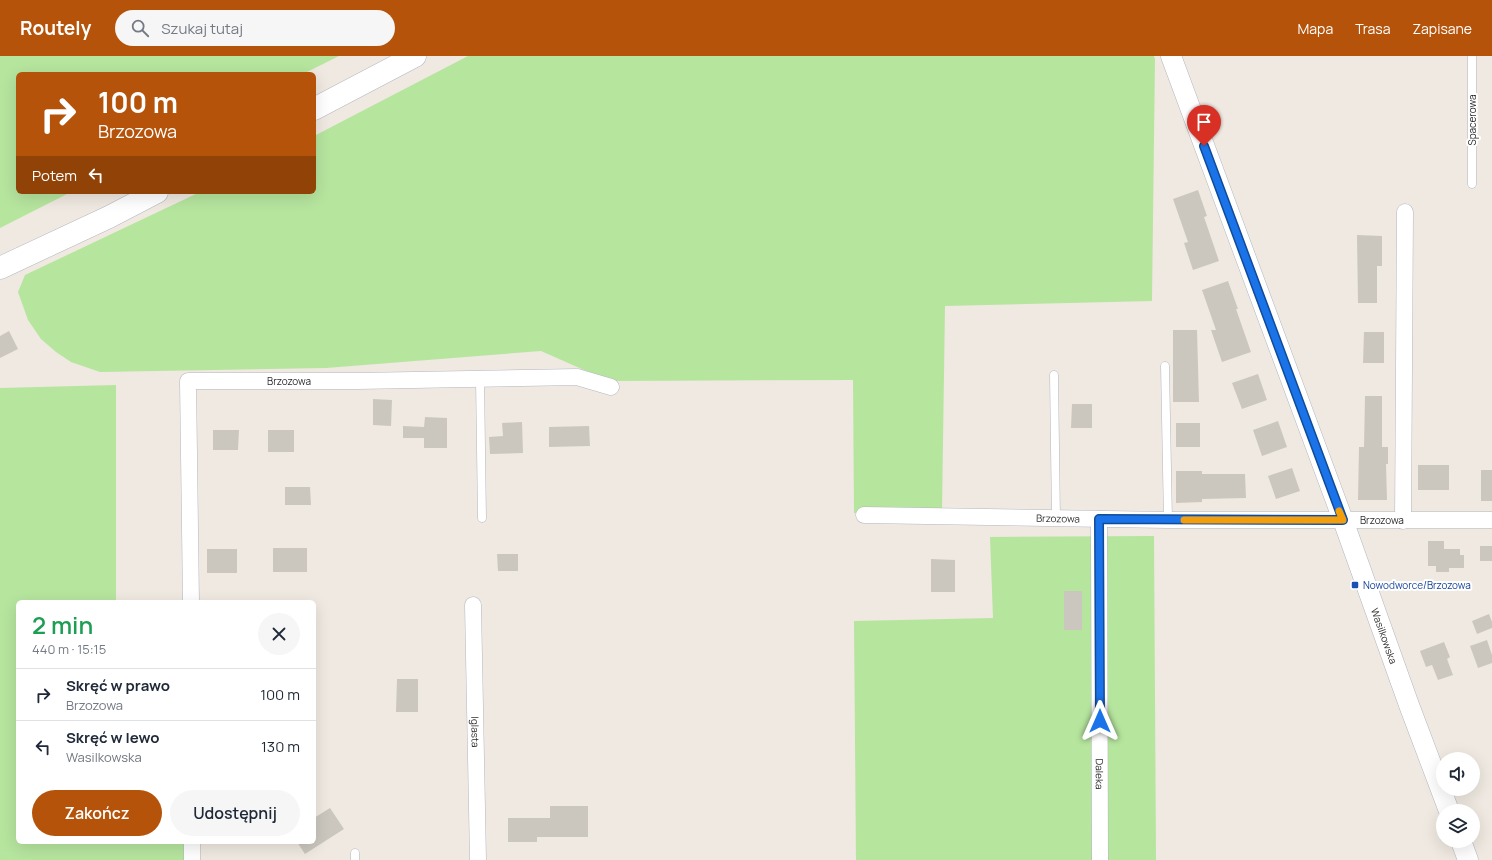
<!DOCTYPE html>
<html lang="pl">
<head>
<meta charset="utf-8">
<style>
	:root { --surface:#fff; --page:#f6f6f7; --text:#1f2937; --muted:#747a83; --line:#e0e1e3; --accent:#b45309 }
	body { margin:0; font-family:Manrope,sans-serif; background:var(--page); color:var(--text); height:100vh; display:flex; flex-direction:column; font-size:15px; white-space:nowrap }
	* { box-sizing:border-box; margin:0 }
	p { font-size:13px; color:var(--muted) }
	.icon { flex:none; width:22px; height:22px; fill:none; stroke:currentColor; stroke-width:2; stroke-linecap:round; stroke-linejoin:round }
	.map { position:relative; flex:1; overflow:hidden }
	.drawer { position:absolute; left:16px; top:544px; width:300px; height:244px; display:flex; flex-direction:column; background:var(--surface); border-radius:6px; box-shadow:0 4px 16px #0002 }
	.drawer>* { flex:none }
	.guide { position:absolute; left:16px; top:16px; width:300px; height:122px; border-radius:6px; box-shadow:0 4px 16px #0002; background:#b45309; color:#fff; overflow:hidden }
	.controls { position:absolute; left:1436px; top:696px; display:grid; gap:8px }
	.controls a { display:grid; place-items:center; width:44px; height:44px; border-radius:50%; background:var(--surface); box-shadow:0 4px 16px #0002; font-size:20px }
	.pin { position:absolute; display:grid; place-items:center; width:34px; height:34px; color:#fff; margin:-41px -17px; border-radius:50% 50% 50% 0; rotate:-45deg; box-shadow:0 0 4px #0007 }
	.pin .icon { rotate:45deg }
	.me { position:absolute; width:44px; margin:-22px; rotate:0deg; stroke-linejoin:round; filter:drop-shadow(0 0 3px #0008) }
	.turn { display:flex; align-items:center; gap:14px; height:84px; padding:0 16px; font-size:18px }
	.turn .icon { width:52px; height:52px; stroke-width:2.5 }
	.turn b { display:block; font-size:28px; line-height:34px }
	.then { display:flex; align-items:center; height:38px; padding:0 16px; background:#0003; gap:8px; font-size:15px }
	.round { display:grid; place-items:center; flex:none; width:42px; height:42px; border-radius:21px; background:var(--page) }
	.headline { display:flex; align-items:center; justify-content:space-between; height:68px; padding:0 16px }
	h1 { font-size:24px; font-weight:600; line-height:30px; color:#1e9e55 }
	.action { display:flex; gap:8px; margin-top:auto; padding:8px 16px }
	.action a { flex:1; height:46px; border-radius:24px; background:var(--accent); color:#fff; font-size:16px; font-weight:600; line-height:46px; text-align:center }
	.action a+a { background:var(--page); color:var(--text) }
	ul { padding:0; list-style:none }
	li { display:flex; align-items:center; gap:12px; height:52px; padding:0 16px; border-top:1px solid var(--line) }
	li div { flex:1 }
	li b { display:block; font-size:15px }
	li em { font-style:normal }
	header { display:flex; align-items:center; gap:24px; box-sizing:border-box; height:56px; padding:0 20px; background:var(--accent); color:#fff }
	header strong { font-size:19px }
	nav { display:flex; gap:22px; margin-inline-start:auto; font-size:14px }
	.search { width:280px; height:36px; background:var(--page); display:flex; align-items:center; gap:10px; box-sizing:border-box; padding:0 14px; border-radius:22px; color:var(--muted); font-size:15px }
	.map>svg:first-child { display:block }
</style>
</head>
<body>
<header>
<strong>Routely</strong>
<div class="search"><svg class="icon" aria-label="search" viewBox="0 0 24 24"><circle cx="10" cy="10" r="6"/><path d="M15 15l6 6"/></svg>Szukaj tutaj</div>
<nav><a>Mapa</a><a>Trasa</a><a>Zapisane</a></nav>
</header>
<div class="map">
<svg width="1492" height="804" viewBox="0 0 1492 804">
	<rect width="100%" height="100%" fill="#efe9e1"/>
	<g fill="#b6e59e">
		<path d="M 0,0 L 339,0 L 303,18 L 18,18 L 18,136 L 71,136 L 0,172 Z"/>
		<path d="M 468,0 L 1154,0 L 1155,3 L 1152,245 L 945,250 L 942,455 L 854,457 L 853,324 L 609,325 L 541,295 L 326,312 L 100,316 L 71,306 L 56,296 L 41,283 L 28,264 L 18,236 L 25,219 L 200,136 L 314,136 L 314,80 Z"/>
		<path d="M 116,329 L 116,546 L 18,546 L 18,786 L 185,786 L 185,804 L 0,804 L 0,332 Z"/>
		<path d="M 1154,480 L 1156,804 L 856,804 L 854,565 L 993,562 L 990,481 Z"/>
	</g>
	<g fill="#cbc7bf">
		<path d="M 1198,134 L 1207,160 L 1204,161 L 1219,205 L 1193,214 L 1184,187 L 1188,186 L 1173,143 Z"/>
		<path d="M 1357,179 L 1382,180 L 1382,210 L 1377,210 L 1377,247 L 1358,247 Z"/>
		<path d="M 1228,225 L 1238,253 L 1236,253 L 1251,296 L 1222,306 L 1211,274 L 1216,274 L 1202,234 Z"/>
		<path d="M 1173,274 L 1197,274 L 1199,346 L 1173,346 Z"/>
		<path d="M 9,275 L 18,293 L 0,302 L 0,280 Z"/>
		<path d="M 1364,276 L 1384,276 L 1384,307 L 1363,307 Z"/>
		<path d="M 1258,318 L 1267,344 L 1242,353 L 1232,327 Z"/>
		<path d="M 1365,340 L 1382,340 L 1382,391 L 1388,391 L 1388,408 L 1386,408 L 1387,444 L 1358,444 L 1359,391 L 1364,391 Z"/>
		<path d="M 373,343 L 392,344 L 391,370 L 373,369 Z"/>
		<path d="M 1072,348 L 1092,348 L 1092,372 L 1071,372 Z"/>
		<path d="M 425,361 L 447,362 L 447,392 L 424,392 L 424,382 L 403,382 L 403,370 L 424,371 Z"/>
		<path d="M 1278,365 L 1287,391 L 1262,400 L 1253,374 Z"/>
		<path d="M 522,366 L 523,397 L 490,398 L 489,381 L 503,380 L 502,367 Z"/>
		<rect x="1176" y="367" width="24" height="24"/>
		<path d="M 589,370 L 590,390 L 549,391 L 549,371 Z"/>
		<path d="M 213,374 L 239,374 L 238,394 L 213,394 Z"/>
		<rect x="268" y="374" width="26" height="22"/>
		<rect x="1418" y="409" width="31" height="25"/>
		<path d="M 1292,412 L 1300,435 L 1276,443 L 1268,420 Z"/>
		<rect x="1481" y="414" width="11" height="31"/>
		<path d="M 1176,415 L 1202,415 L 1202,418 L 1245,418 L 1246,442 L 1202,443 L 1202,446 L 1176,447 Z"/>
		<path d="M 285,431 L 310,431 L 311,449 L 285,449 Z"/>
		<path d="M 1428,485 L 1444,485 L 1444,493 L 1460,493 L 1460,499 L 1464,499 L 1464,512 L 1449,512 L 1449,516 L 1436,516 L 1436,510 L 1428,510 Z"/>
		<rect x="1480" y="490" width="12" height="15"/>
		<rect x="273" y="492" width="34" height="24"/>
		<rect x="207" y="493" width="30" height="24"/>
		<path d="M 497,498 L 518,498 L 518,515 L 498,515 Z"/>
		<path d="M 931,503 L 955,504 L 955,536 L 931,536 Z"/>
		<rect x="1064" y="535" width="18" height="39"/>
		<path d="M 1489,558 L 1492,566 L 1492,572 L 1477,578 L 1472,565 Z"/>
		<path d="M 1487,584 L 1492,599 L 1492,607 L 1478,612 L 1470,590 Z"/>
		<path d="M 1444,586 L 1450,601 L 1447,603 L 1453,619 L 1438,624 L 1432,609 L 1426,611 L 1420,595 Z"/>
		<path d="M 397,623 L 418,623 L 418,656 L 396,656 Z"/>
		<path d="M 550,750 L 588,750 L 588,781 L 537,781 L 537,786 L 508,786 L 508,762 L 550,762 Z"/>
		<path d="M 330,752 L 344,773 L 305,798 L 297,786 L 314,786 L 314,762 Z"/>
	</g>
	<g fill="none" stroke-linecap="round" stroke-linejoin="round">
		<g stroke="#b4b7c1" stroke-width="9">
			<g id="service">
				<path d="M 1472,0 L 1472,128"/>
				<path d="M 1165,310 L 1168,464"/>
				<path d="M 1054,319 L 1056,463"/>
				<path d="M 480,323 L 482,462"/>
				<path d="M 355,797 L 355,804"/>
			</g>
		</g>
		<g stroke="#b4b7c1" stroke-width="17">
			<g id="minor">
				<path id="s1" d="M 864,459 L 1168,464 L 1492,464"/>
				<path id="s2" d="M 1099,463 L 1100,804"/>
				<path d="M 1403,465 L 1405,156"/>
				<path id="s3" d="M 191,546 L 188,325 L 358,325 L 577,321 L 611,331"/>
				<path id="s4" d="M 473,549 L 478,804"/>
				<path d="M 192,804 L 192,786"/>
			</g>
		</g>
		<g stroke="#b4b7c1" stroke-width="21">
			<g id="tertiary">
				<path id="s5" d="M 1171,0 L 1343,464 L 1409,649 L 1449,755"/>
				<path d="M 1461,785 L 1468,804"/>
			</g>
		</g>
		<g stroke="#b4b7c1" stroke-width="23">
			<g id="secondary">
				<path d="M 314,53 L 415,0"/>
				<path d="M 0,212 L 109,161 L 157,136"/>
			</g>
		</g>
		<use href="#service" stroke="#fff" stroke-width="8"/>
		<use href="#minor" stroke="#fff" stroke-width="16"/>
		<use href="#tertiary" stroke="#fff" stroke-width="20"/>
		<use href="#secondary" stroke="#fff" stroke-width="22"/>
	</g>
	<g fill="none" stroke-linecap="round" stroke-linejoin="round">
		<g stroke="#114b97" stroke-width="10">
			<path id="route" d="M 1100,665 L 1099,463 L 1343,464 L 1204,90"/>
		</g>
		<use href="#route" stroke="#1a73e8" stroke-width="7"/>
		<path stroke="#f59e0b" stroke-width="7" d="M 1184,464 L 1343,464 L 1339,455"/>
	</g>
	<rect fill="#1a4fb4" stroke="#fff" stroke-width="1.5" x="1351" y="525" width="8" height="8" rx="2"/>
	<g text-anchor="middle" stroke-width="4" stroke-linejoin="round" paint-order="stroke">
		<g font-size="10" fill="#2e2e2e" stroke="#fff">
			<text transform="translate(1472 64) rotate(-90)" y="4">Spacerowa</text>
			<text dy="4" stroke="none"><textPath href="#s3" startOffset="322">Brzozowa</textPath></text>
			<text dy="4" stroke="none"><textPath href="#s1" startOffset="194">Brzozowa</textPath></text>
			<text dy="4" stroke="none"><textPath href="#s1" startOffset="518">Brzozowa</textPath></text>
			<text dy="4" stroke="none"><textPath href="#s5" startOffset="618">Wasilkowska</textPath></text>
			<text dy="4" stroke="none"><textPath href="#s4" startOffset="127">Iglasta</textPath></text>
			<text dy="4" stroke="none"><textPath href="#s2" startOffset="255">Daleka</textPath></text>
		</g>
		<g font-size="10" fill="#164399" stroke="#fff" text-anchor="start">
			<text x="1363" y="533">Nowodworce/Brzozowa</text>
		</g>
	</g>
</svg>
<div class="controls">
<a><svg class="icon" aria-label="sound" viewBox="0 0 24 24"><path d="M4 9h4l5-4v14l-5-4H4zM17 9q2 3 0 6"/></svg></a>
<a><svg class="icon" aria-label="layers" viewBox="0 0 24 24"><path d="M12 4l9 5-9 5-9-5zM3 14l9 5 9-5"/></svg></a>
</div>
<div class="pin" style="left:1204px;top:90px;background:#d93025"><svg class="icon" aria-label="arrive" viewBox="0 0 24 24"><path d="M6 21V4h12l-3 4 3 4H6"/></svg></div>
<svg class="me" style="left:1100px;top:665px" viewBox="-20 -20 40 40"><path d="M0-17L14 15 0 8-14 15z" fill="#1a73e8" stroke="#fff" stroke-width="4"/></svg>
<div class="guide">
<div class="turn"><svg class="icon" aria-label="right" viewBox="0 0 24 24"><path d="M7 20v-9h11M14 6l5 5-5 5"/></svg><div><b>100 m</b>Brzozowa</div></div>
<div class="then">Potem<svg class="icon" aria-label="left" viewBox="0 0 24 24"><path d="M17 20v-9H6M10 6l-5 5 5 5"/></svg></div>
</div>
<section class="drawer">
<div class="headline"><div><h1>2 min</h1><p>440 m · 15:15</p></div><a class="round"><svg class="icon" aria-label="close" viewBox="0 0 24 24"><path d="M6 6l12 12M18 6L6 18"/></svg></a></div>
<ul>
<li><svg class="icon" aria-label="right" viewBox="0 0 24 24"><path d="M7 20v-9h11M14 6l5 5-5 5"/></svg><div><b>Skręć w prawo</b><p>Brzozowa</p></div><em>100 m</em></li>
<li><svg class="icon" aria-label="left" viewBox="0 0 24 24"><path d="M17 20v-9H6M10 6l-5 5 5 5"/></svg><div><b>Skręć w lewo</b><p>Wasilkowska</p></div><em>130 m</em></li>
</ul>
<div class="action"><a>Zakończ</a><a>Udostępnij</a></div>
</section>
</div>
</body>
</html>
